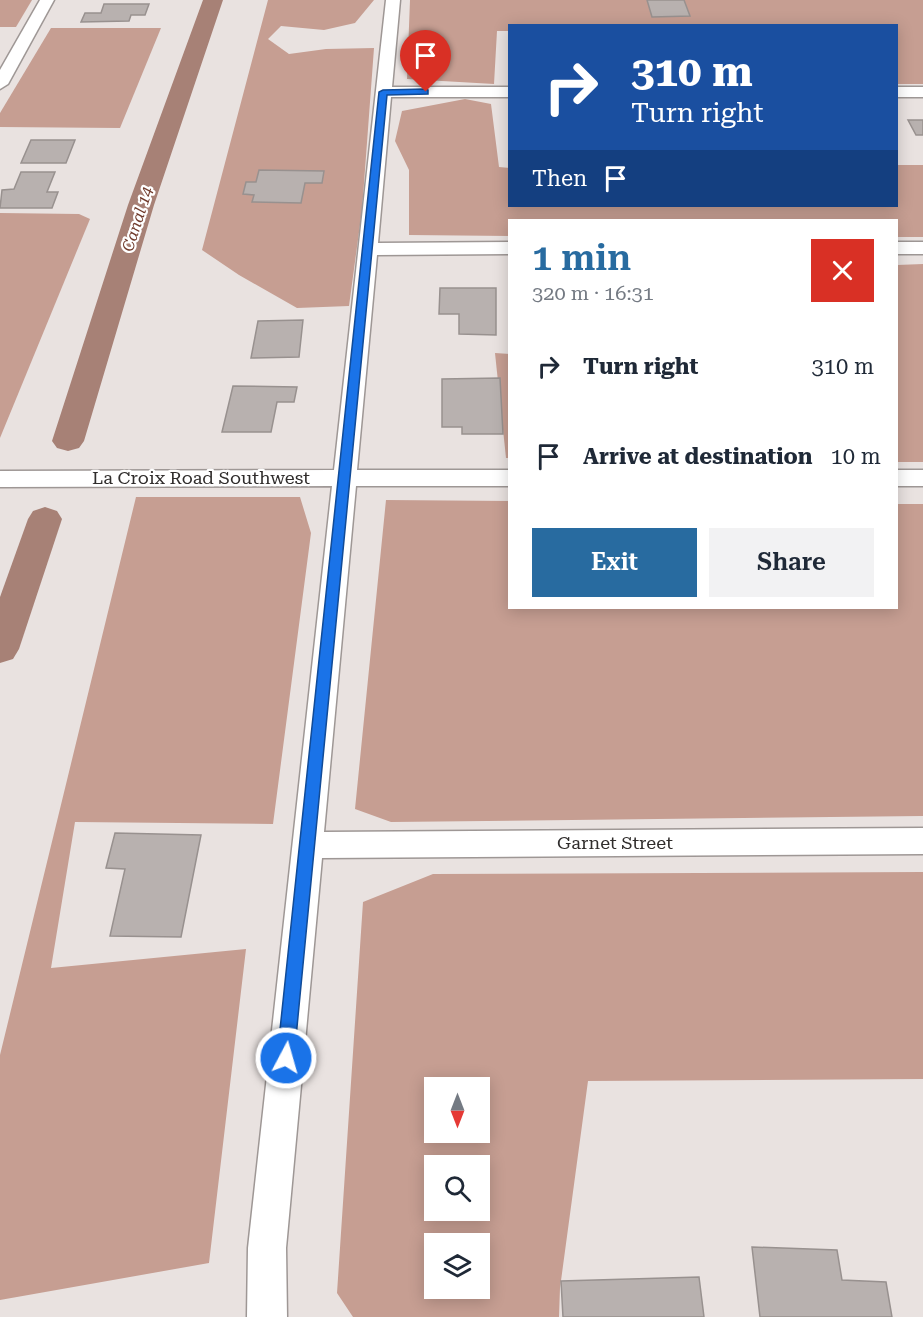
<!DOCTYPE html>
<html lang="en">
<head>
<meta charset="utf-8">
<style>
	:root { --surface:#fff; --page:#f2f2f3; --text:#1f2937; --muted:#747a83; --accent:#286ba0 }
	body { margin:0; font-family:"Roboto Serif",serif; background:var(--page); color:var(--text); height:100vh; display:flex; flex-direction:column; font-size:22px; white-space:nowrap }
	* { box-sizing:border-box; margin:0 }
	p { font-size:20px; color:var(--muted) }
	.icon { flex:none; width:33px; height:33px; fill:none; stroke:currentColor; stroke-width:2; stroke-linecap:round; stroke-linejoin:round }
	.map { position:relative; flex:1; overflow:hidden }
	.details { position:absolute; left:508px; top:219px; width:390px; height:390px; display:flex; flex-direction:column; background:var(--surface); border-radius:0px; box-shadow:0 3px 15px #0003 }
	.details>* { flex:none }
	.hud { position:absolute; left:508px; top:24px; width:390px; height:183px; border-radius:0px; box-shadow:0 3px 15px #0003; background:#1a4fa0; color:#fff; overflow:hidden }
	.needle { width:39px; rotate:180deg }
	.tools { position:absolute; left:424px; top:1077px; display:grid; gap:12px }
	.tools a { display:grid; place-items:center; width:66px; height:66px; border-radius:0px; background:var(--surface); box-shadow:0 3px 15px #0003; font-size:30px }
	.pin { position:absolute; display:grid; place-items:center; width:51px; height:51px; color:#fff; margin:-62px -26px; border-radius:50% 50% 50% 0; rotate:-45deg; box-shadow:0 0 6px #0007 }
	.pin .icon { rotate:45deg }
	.me { position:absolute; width:66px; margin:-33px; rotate:6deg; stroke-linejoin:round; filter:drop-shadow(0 0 4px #0008) }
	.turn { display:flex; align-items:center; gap:21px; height:126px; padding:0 24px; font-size:27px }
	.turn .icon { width:78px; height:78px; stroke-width:2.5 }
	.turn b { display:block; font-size:42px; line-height:51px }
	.then { display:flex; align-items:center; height:57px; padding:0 24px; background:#0003; gap:12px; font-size:22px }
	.round { display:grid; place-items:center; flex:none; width:63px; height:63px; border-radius:0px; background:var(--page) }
	.overview { display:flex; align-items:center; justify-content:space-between; height:102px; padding:0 24px }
	h1 { font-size:36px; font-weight:600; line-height:45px; color:var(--accent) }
	.primary-button { display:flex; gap:12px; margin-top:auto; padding:12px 24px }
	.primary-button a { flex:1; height:69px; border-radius:0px; background:var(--accent); color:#fff; font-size:24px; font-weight:600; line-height:69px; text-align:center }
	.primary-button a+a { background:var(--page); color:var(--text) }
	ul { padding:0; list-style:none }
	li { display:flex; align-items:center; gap:18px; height:90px; padding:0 24px }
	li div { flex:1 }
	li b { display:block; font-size:22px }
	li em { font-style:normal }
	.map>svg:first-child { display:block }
</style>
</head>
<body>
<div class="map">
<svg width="923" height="1317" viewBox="0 0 923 1317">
	<rect width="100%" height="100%" fill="#e9e2e0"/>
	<g fill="#c69e92" fill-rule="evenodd">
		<path d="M 0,0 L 32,0 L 16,27 L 0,27 Z"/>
		<path d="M 268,0 L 374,0 L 355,23 L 324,30 L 281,26 L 268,39 L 289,54 L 326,49 L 374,48 L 362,210 L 349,306 L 297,308 L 239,275 L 202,250 Z"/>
		<path d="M 410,0 L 923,0 L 923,84 L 897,84 L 897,26 L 510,26 L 510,31 L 497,31 L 494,84 L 407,79 Z"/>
		<path d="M 51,28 L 161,28 L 120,128 L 0,127 L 0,113 Z"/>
		<path d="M 465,99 L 491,104 L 499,167 L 510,168 L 510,206 L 897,206 L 897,165 L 923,165 L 923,237 L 897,237 L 897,220 L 510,220 L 510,236 L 409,235 L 409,170 L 395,141 L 402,111 Z"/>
		<path d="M 0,213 L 79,214 L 90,219 L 0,438 Z"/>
		<path d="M 923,264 L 923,462 L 897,462 L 897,265 Z"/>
		<path d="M 495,353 L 510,354 L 510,458 L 506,458 Z"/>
		<path d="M 136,497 L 300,497 L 311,533 L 273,824 L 75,822 L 51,968 L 246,949 L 209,1263 L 0,1300 L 0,1055 Z"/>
		<path d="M 386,500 L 510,501 L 510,608 L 897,608 L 897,504 L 923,504 L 923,816 L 391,822 L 355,809 Z"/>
		<path d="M 923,872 L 923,1079 L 588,1081 L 560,1288 L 559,1317 L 353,1317 L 337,1293 L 363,902 L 433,874 ZM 435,1088 L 480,1088 L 480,1132 L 435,1132 ZM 435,1166 L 480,1166 L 480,1210 L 435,1210 ZM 435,1244 L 480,1244 L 480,1288 L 435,1288 Z"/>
	</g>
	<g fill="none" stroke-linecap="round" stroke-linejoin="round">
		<g fill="#a78176" fill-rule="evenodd">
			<path d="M 203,0 L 223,0 L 154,205 L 84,441 L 79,448 L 68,451 L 57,448 L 52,441 L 128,205 Z"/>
			<path d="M 45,507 L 57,511 L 62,519 L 19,649 L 13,659 L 0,663 L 0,597 L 28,519 L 33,511 Z"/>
		</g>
	</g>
	<g fill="#b8b1af" stroke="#98918f" stroke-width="1.5">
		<path d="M 647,0 L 684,0 L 690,16 L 652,17 Z"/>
		<path d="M 104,4 L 149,4 L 145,15 L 131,15 L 129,21 L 81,22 L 85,13 L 101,13 Z"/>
		<path d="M 908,120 L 923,120 L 923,135 L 916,135 Z"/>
		<path d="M 31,140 L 75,140 L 66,163 L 21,163 Z"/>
		<path d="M 259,170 L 324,171 L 322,183 L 305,183 L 301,203 L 252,202 L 254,195 L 243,194 L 246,182 L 256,182 Z"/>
		<path d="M 21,172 L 55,172 L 47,192 L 58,192 L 52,208 L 0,208 L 2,190 L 14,189 Z"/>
		<path d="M 440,288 L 496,288 L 496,335 L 459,334 L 459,314 L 439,314 Z"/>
		<path d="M 303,320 L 299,357 L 251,358 L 258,321 Z"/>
		<path d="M 500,378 L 503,434 L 462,434 L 462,427 L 442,427 L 442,379 Z"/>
		<path d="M 233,386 L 297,387 L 294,402 L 277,402 L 271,432 L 222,432 Z"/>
		<path d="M 115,833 L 201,835 L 181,937 L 110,936 L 125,869 L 106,868 Z"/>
		<path d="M 752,1247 L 837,1250 L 842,1280 L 886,1282 L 892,1317 L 760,1317 Z"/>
		<path d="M 699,1277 L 704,1317 L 563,1317 L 561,1281 Z"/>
	</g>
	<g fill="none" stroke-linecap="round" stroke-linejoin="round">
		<g stroke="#9e9795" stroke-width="3">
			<g id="street">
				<path d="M 40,0 L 54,0 L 8,84 L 0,89 L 0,70 Z"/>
				<path d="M 386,0 L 400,0 L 392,87 L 510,87 L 510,97 L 391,97 L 378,243 L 510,242 L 510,254 L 377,255 L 357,470 L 510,470 L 510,486 L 356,486 L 324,832 L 923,828 L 923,854 L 322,858 L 286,1248 L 287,1317 L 247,1317 L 248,1248 L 332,486 L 0,487 L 0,471 L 334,470 Z"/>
				<rect x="897" y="87" width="26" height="10"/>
				<rect x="897" y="242" width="26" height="12"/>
				<rect x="897" y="470" width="26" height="16"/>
			</g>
		</g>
		<use href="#street" fill="#fff" fill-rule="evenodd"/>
	</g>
	<path fill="#1a73e8" stroke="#114b97" stroke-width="1.5" d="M 426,89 L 428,90 L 428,94 L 387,95 L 294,1058 L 292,1064 L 286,1067 L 279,1064 L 277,1058 L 379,92 L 383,90 Z"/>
	<g text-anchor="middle" stroke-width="4.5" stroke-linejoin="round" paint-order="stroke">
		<g font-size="16" font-style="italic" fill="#703a2b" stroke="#fff">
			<text transform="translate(137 219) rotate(-72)" y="6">Canal 14</text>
		</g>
		<g font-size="18" fill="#302d2c" stroke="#fff">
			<text x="201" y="484">La Croix Road Southwest</text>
			<text x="615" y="849">Garnet Street</text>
		</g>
	</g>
</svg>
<div class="tools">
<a><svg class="needle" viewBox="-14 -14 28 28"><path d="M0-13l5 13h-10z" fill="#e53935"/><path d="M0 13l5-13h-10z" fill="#747a83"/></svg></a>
<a><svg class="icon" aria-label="search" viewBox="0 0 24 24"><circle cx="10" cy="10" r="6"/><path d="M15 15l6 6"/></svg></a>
<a><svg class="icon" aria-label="layers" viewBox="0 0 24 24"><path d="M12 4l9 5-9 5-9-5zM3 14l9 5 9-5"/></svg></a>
</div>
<div class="pin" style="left:426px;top:92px;background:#d93025"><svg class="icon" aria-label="arrive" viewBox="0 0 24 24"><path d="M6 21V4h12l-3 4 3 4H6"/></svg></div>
<svg class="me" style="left:286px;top:1058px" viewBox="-20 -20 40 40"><circle r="17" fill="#1a73e8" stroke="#fff" stroke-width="3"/><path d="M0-11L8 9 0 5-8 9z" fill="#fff"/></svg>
<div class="hud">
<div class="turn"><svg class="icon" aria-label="right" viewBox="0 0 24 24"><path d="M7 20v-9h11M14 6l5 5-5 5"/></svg><div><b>310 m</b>Turn right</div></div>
<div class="then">Then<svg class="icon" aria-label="arrive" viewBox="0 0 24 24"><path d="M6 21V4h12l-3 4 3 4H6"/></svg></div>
</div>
<section class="details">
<div class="overview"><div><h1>1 min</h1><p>320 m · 16:31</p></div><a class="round" style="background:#d93025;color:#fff"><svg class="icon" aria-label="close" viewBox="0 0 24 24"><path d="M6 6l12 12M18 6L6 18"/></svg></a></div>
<ul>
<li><svg class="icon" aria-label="right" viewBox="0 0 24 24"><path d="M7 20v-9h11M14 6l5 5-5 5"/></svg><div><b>Turn right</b></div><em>310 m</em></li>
<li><svg class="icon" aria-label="arrive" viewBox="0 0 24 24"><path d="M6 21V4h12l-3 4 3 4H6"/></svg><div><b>Arrive at destination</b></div><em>10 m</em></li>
</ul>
<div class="primary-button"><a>Exit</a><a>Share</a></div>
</section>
</div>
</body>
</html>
